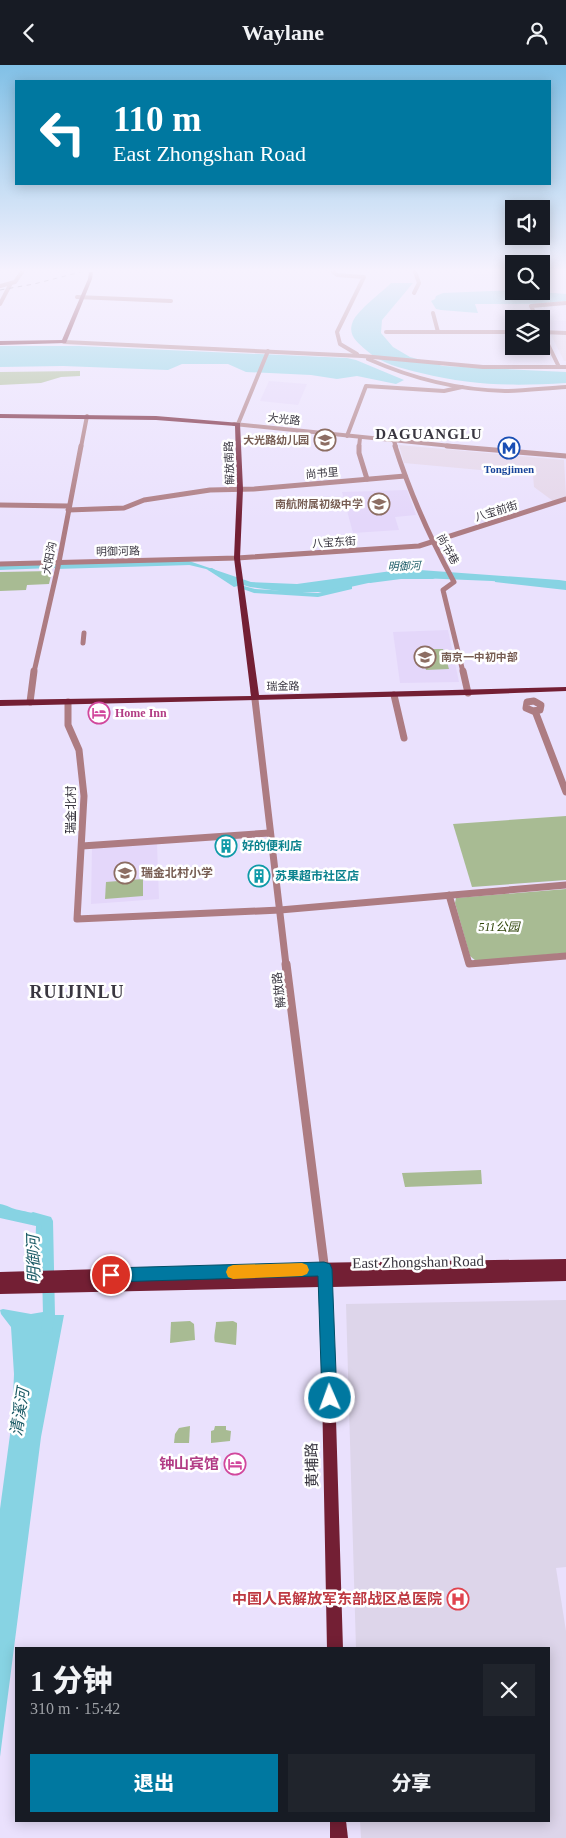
<!DOCTYPE html>
<html lang="zh">
<head>
<meta charset="utf-8">
<style>
	:root { --surface:#171b24; --page:#20242c; --text:#f1f3f6; --muted:#9ea1a6; --accent:#0078a0 }
	body { margin:0; font-family:"Times New Roman","Noto Sans SC",serif; background:var(--page); color:var(--text); height:100vh; display:flex; flex-direction:column; font-size:19px; white-space:nowrap }
	* { box-sizing:border-box; margin:0 }
	p { font-size:16px; color:var(--muted) }
	.icon { flex:none; width:28px; height:28px; fill:none; stroke:currentColor; stroke-width:2; stroke-linecap:round; stroke-linejoin:round }
	.map { position:relative; flex:1; overflow:hidden }
	.drawer { position:absolute; left:15px; top:1582px; width:535px; height:175px; display:flex; flex-direction:column; background:var(--surface); border-radius:0px; box-shadow:0 2px 12px #0003 }
	.drawer>* { flex:none }
	.top-card { position:absolute; left:15px; top:15px; width:536px; height:105px; border-radius:0px; box-shadow:0 2px 12px #0003; background:#0078a0; color:#fff; overflow:hidden }
	.fabs { position:absolute; left:505px; top:135px; display:grid; gap:10px }
	.fabs a { display:grid; place-items:center; width:45px; height:45px; border-radius:0px; background:var(--surface); box-shadow:0 2px 12px #0003; font-size:25px }
	.pin { position:absolute; display:grid; place-items:center; width:42px; height:42px; color:#fff; margin:-21px; border:2px solid #fff; border-radius:50%; box-shadow:0 1px 5px #0007 }
	.me { position:absolute; width:55px; margin:-28px; rotate:358deg; stroke-linejoin:round; filter:drop-shadow(0 0 4px #0008) }
	.turn { display:flex; align-items:center; gap:18px; height:105px; padding:0 15px; font-size:22px }
	.turn .icon { width:65px; height:65px; stroke-width:2.5 }
	.turn b { display:block; font-size:35px; line-height:42px }
	.round { display:grid; place-items:center; flex:none; width:52px; height:52px; border-radius:0px; background:var(--page) }
	.headline { display:flex; align-items:center; justify-content:space-between; height:85px; padding:0 15px }
	h1 { font-size:30px; font-weight:800; line-height:38px }
	.cta { display:flex; gap:10px; margin-top:auto; padding:10px 15px }
	.cta a { flex:1; height:58px; border-radius:0px; background:var(--accent); color:#fff; font-size:20px; font-weight:800; line-height:58px; text-align:center }
	.cta a+a { background:var(--page); color:var(--text) }
	header { display:flex; justify-content:space-between; align-items:center; height:65px; padding:0 15px; background:var(--surface); font-size:22px; font-weight:800 }
	.map>svg:first-child { display:block }
</style>
</head>
<body>
<header><svg class="icon" aria-label="back" viewBox="0 0 24 24"><path d="M15 5l-7 7 7 7"/></svg>Waylane<svg class="icon" aria-label="person" viewBox="0 0 24 24"><circle cx="12" cy="8" r="4"/><path d="M4 21q1-7 8-7t8 7"/></svg></header>
<div class="map">
<svg width="566" height="1773" viewBox="0 0 566 1773">
	<rect width="100%" height="100%" fill="#eae1fd"/>
	<g fill="#e5d7ea">
		<path d="M 551,270 L 566,270 L 566,296 L 564,296 Z"/>
		<path d="M 399,380 L 564,395 L 566,431 L 553,436 L 534,422 L 533,410 L 404,398 Z"/>
	</g>
	<g fill="#e4d7fa">
		<path d="M 491,207 L 513,207 L 514,213 L 475,215 L 472,210 Z"/>
		<path d="M 541,255 L 566,256 L 566,268 L 546,267 Z"/>
		<path d="M 269,316 L 307,319 L 298,340 L 260,336 Z"/>
		<path d="M 407,425 L 416,450 L 395,452 L 399,465 L 353,468 L 342,427 Z"/>
		<path d="M 448,565 L 459,617 L 400,618 L 393,567 Z"/>
		<path d="M 157,779 L 159,834 L 91,839 L 92,783 Z"/>
	</g>
	<path fill="#ddd5ea" d="M 566,1235 L 566,1502 L 556,1503 L 566,1566 L 566,1773 L 361,1773 L 360,1756 L 549,1756 L 549,1584 L 356,1584 L 346,1239 Z"/>
	<g fill="#a8bb93">
		<path d="M 80,306 L 80,311 L 61,312 L 41,318 L 0,320 L 0,307 Z"/>
		<path d="M 52,506 L 49,519 L 27,520 L 26,525 L 0,526 L 0,507 Z"/>
		<path d="M 421,584 L 443,584 L 449,604 L 426,605 Z"/>
		<path d="M 566,751 L 566,815 L 472,822 L 453,759 Z"/>
		<path d="M 143,814 L 143,831 L 105,834 L 106,817 Z"/>
		<path d="M 566,824 L 566,888 L 476,896 L 470,891 L 455,838 L 456,833 Z"/>
		<path d="M 481,1105 L 482,1119 L 405,1122 L 402,1108 Z"/>
		<path d="M 190,1256 L 194,1259 L 195,1275 L 170,1278 L 171,1257 Z"/>
		<path d="M 233,1256 L 237,1258 L 237,1261 L 236,1280 L 215,1277 C 213,1272 216,1263 216,1257 Z"/>
		<path d="M 190,1361 L 189,1378 L 174,1378 L 175,1369 L 179,1363 Z"/>
		<path d="M 215,1361 L 226,1361 L 226,1365 L 231,1366 L 230,1376 L 211,1378 L 211,1366 L 214,1365 Z"/>
	</g>
	<g fill="#87d3e3">
		<path d="M 391,218 L 413,218 L 382,255 L 381,268 L 393,282 L 410,292 L 443,301 L 566,307 L 566,318 C 515,321 472,321 421,308 C 401,303 381,299 366,285 C 357,277 347,270 353,256 C 359,244 381,228 391,218 Z"/>
		<path d="M 514,225 L 566,229 L 566,236 L 535,239 L 475,239 L 478,248 L 441,245 L 436,244 L 431,236 L 435,234 L 436,231 L 443,228 Z"/>
		<path d="M 0,281 L 79,281 L 347,293 L 356,295 L 404,315 L 396,319 L 357,311 L 337,314 L 311,310 L 246,307 L 228,299 L 182,299 L 168,305 L 63,301 L 0,302 Z"/>
		<path d="M 189,496 L 251,517 L 297,519 L 406,504 L 559,515 L 566,516 L 566,523 L 492,516 L 395,512 L 328,527 L 286,527 L 250,522 L 233,517 L 206,504 L 181,498 L 0,505 L 0,500 Z"/>
		<path d="M 0,1139 C 7,1140 12,1144 19,1145 C 54,1152 48,1155 51,1188 L 35,1189 L 36,1161 L 0,1153 Z"/>
		<path d="M 3,1244 L 31,1249 L 43,1247 L 46,1250 L 64,1250 L 41,1372 L 0,1692 L 0,1444 L 12,1355 L 14,1309 L 11,1262 L 1,1249 L 0,1245 Z"/>
	</g>
	<g fill="none" stroke-linecap="round" stroke-linejoin="round">
		<g fill="#87d3e3" fill-rule="evenodd">
			<path d="M 189,497 L 192,499 L 191,500 L 56,504 L 53,502 L 56,500 Z"/>
			<path d="M 208,503 L 212,503 L 241,520 L 234,522 L 208,505 Z"/>
			<path d="M 401,510 L 433,510 L 437,512 L 433,514 L 401,514 L 370,518 L 366,516 L 370,514 Z"/>
			<path d="M 497,514 L 566,521 L 566,525 L 495,517 L 495,515 Z"/>
			<path d="M 349,520 L 352,520 L 352,524 L 318,532 L 254,528 L 240,523 L 244,521 L 255,524 L 318,528 Z"/>
			<path d="M 33,1147 L 51,1152 L 53,1156 L 55,1250 L 52,1267 L 47,1268 L 42,1267 L 41,1262 L 43,1250 L 41,1160 L 29,1157 L 27,1153 L 29,1149 Z"/>
		</g>
		<g stroke="#ad7c82" stroke-width="4">
			<path d="M 333,207 L 337,210 L 364,212 L 337,267 L 340,279 L 357,289"/>
			<path d="M 0,221 L 15,217 L 22,207"/>
			<path d="M 414,228 L 419,218 L 415,207"/>
			<path d="M 77,232 L 171,236"/>
			<path d="M 0,239 L 10,220"/>
			<path d="M 433,248 L 438,267"/>
			<path d="M 537,254 L 531,241 L 566,238"/>
			<path d="M 541,265 L 559,302"/>
			<path d="M 386,267 L 514,267"/>
			<path d="M 541,267 L 566,268"/>
			<path d="M 64,277 L 362,291 L 483,302 L 566,302"/>
			<path d="M 368,294 C 411,313 457,325 505,326 C 525,326 546,323 566,322"/>
			<path d="M 234,359 L 461,382"/>
			<path d="M 238,368 L 238,359 L 268,286"/>
			<path d="M 347,371 L 366,321 L 444,326 L 462,322"/>
			<path d="M 394,376 L 396,382"/>
			<path d="M 81,382 L 87,351"/>
			<path d="M 359,382 L 360,373"/>
		</g>
		<g stroke="#ad7c82" stroke-width="5">
			<path d="M 359,381 L 359,388 L 367,414"/>
			<path d="M 395,381 C 410,428 430,473 454,517 L 443,525 L 463,607"/>
			<path d="M 447,381 L 566,391"/>
			<path d="M 0,440 L 68,441"/>
			<path d="M 68,445 L 124,443 L 144,435 L 210,425 L 254,424 L 405,411"/>
			<path d="M 0,499 L 237,493 L 419,481 L 566,434"/>
			<path d="M 83,578 L 84,568"/>
			<path d="M 34,607 L 59,497 L 81,381"/>
		</g>
		<g stroke="#ad7c82" stroke-width="7">
			<path d="M 463,606 L 468,628"/>
			<path d="M 254,626 L 286,900"/>
			<path d="M 394,630 L 404,673"/>
			<path d="M 534,636 L 541,640 L 540,645 L 533,646 L 526,643 L 527,637 Z"/>
			<path d="M 30,637 L 34,606"/>
			<path d="M 68,637 L 68,660 L 79,685 L 84,731 L 77,854 L 280,845 L 566,820"/>
			<path d="M 535,646 L 566,727"/>
			<path d="M 82,781 L 269,768"/>
			<path d="M 449,830 L 469,899 L 566,891"/>
		</g>
		<path stroke="#ad7c82" stroke-width="9" d="M 286,899 L 325,1207"/>
		<g fill="#731f34" fill-rule="evenodd">
			<path d="M 89,207 L 93,207 L 92,214 L 66,278 L 0,280 L 0,276 L 62,275 L 88,214 Z"/>
			<path d="M 0,349 L 156,351 L 240,358 L 243,424 L 240,493 L 259,630 L 566,622 L 566,626 L 468,630 L 0,641 L 0,635 L 251,631 L 234,493 L 237,424 L 235,361 L 156,355 L 0,353 Z"/>
			<path d="M 566,1194 L 566,1216 L 332,1222 L 343,1584 L 327,1584 L 320,1222 L 0,1229 L 0,1207 L 305,1198 Z"/>
			<path d="M 330,1756 L 346,1756 L 348,1773 L 330,1773 Z"/>
		</g>
		<path stroke="#5c5765" stroke-width="1" stroke-dasharray="4.5 4.5" stroke-linecap="butt" d="M 0,225 L 34,219 L 81,207"/>
	</g>
	<linearGradient id="sky" x2="0" y2="1"><stop stop-color="#81c0e6"/><stop offset="0.45" stop-color="#f6f2fe"/><stop offset="1" stop-color="#f6f2fe" stop-opacity="0"/></linearGradient>
	<rect width="566" height="456" fill="url(#sky)"/>
	<path fill="#0078a0" stroke="#004e68" d="M 324,1197 L 330,1199 L 332,1204 L 337,1333 L 335,1339 L 330,1341 L 324,1339 L 322,1333 L 318,1211 L 111,1217 L 106,1215 L 103,1210 L 106,1205 L 111,1203 Z"/>
	<path fill="#f59e0b" d="M 302,1198 L 307,1200 L 309,1205 L 307,1209 L 302,1211 L 233,1214 L 228,1212 L 226,1207 L 228,1202 L 233,1200 Z"/>
	<defs>
		<g id="school-ring" transform="scale(1.125)"><circle r="9.5" fill="#fff" stroke="#8d6e63" stroke-width="1.5"/><path d="M0-5L7-2L0 1L-7-2ZM-4 1L0 2.5L4 1V4Q0 6-4 4Z" fill="#8d6e63"/></g>
		<g id="metro-ring" transform="scale(1.125)"><circle r="9.5" fill="#fff" stroke="#1a4fb4" stroke-width="1.5"/><path d="M-5.5 5V-5H-3L0 0L3-5H5.5V5H3V-.5L0 4L-3-.5V5Z" fill="#1a4fb4"/></g>
		<g id="hotel-ring" transform="scale(1.125)"><circle r="9.5" fill="#fff" stroke="#d1479c" stroke-width="1.5"/><path d="M-6-4.5h1.5V1H6V5H4.5V3h-9V5H-6ZM-4 0a1.8 1.8 0 1 1 3.6 0ZM.5 0V-2.5h3Q6-2.5 6 0Z" fill="#d1479c"/></g>
		<g id="building-ring" transform="scale(1.125)"><circle r="9.5" fill="#fff" stroke="#0f9aa8" stroke-width="1.5"/><path d="M-4-6H4V6H1V3H-1V6H-4ZM-2.5-4.3h1.7v1.8h-1.7ZM.8-4.3h1.7v1.8H.8ZM-2.5-1h1.7V.8h-1.7ZM.8-1h1.7V.8H.8Z" fill="#0f9aa8"/></g>
		<g id="hospital-ring" transform="scale(1.125)"><circle r="9.5" fill="#fff" stroke="#e0444e" stroke-width="1.5"/><path d="M-5-5h3v3.5h4V-5h3V5h-3V1.5h-4V5h-3Z" fill="#e0444e"/></g>
	</defs>
	<g fill-rule="evenodd">
		<use href="#school-ring" x="325" y="375"/>
		<use href="#metro-ring" x="509" y="383"/>
		<use href="#school-ring" x="379" y="439"/>
		<use href="#school-ring" x="425" y="592"/>
		<use href="#hotel-ring" x="99" y="648"/>
		<use href="#building-ring" x="226" y="781"/>
		<use href="#school-ring" x="125" y="808"/>
		<use href="#building-ring" x="259" y="811"/>
		<use href="#hotel-ring" x="235" y="1399"/>
		<use href="#hospital-ring" x="458" y="1534"/>
	</g>
	<g text-anchor="middle" stroke-width="5" stroke-linejoin="round" paint-order="stroke">
		<g font-size="11" fill="#393640" stroke="#fff">
			<text transform="translate(284 354) rotate(6)" y="4">大光路</text>
			<text transform="translate(229 398) rotate(-92)" y="4">解放南路</text>
			<text transform="translate(322 408) rotate(-4)" y="4">尚书里</text>
			<text transform="translate(496 446) rotate(-17)" y="4">八宝前街</text>
			<text transform="translate(334 477) rotate(-4)" y="4">八宝东街</text>
			<text transform="translate(448 484) rotate(61)" y="4">尚书巷</text>
			<text transform="translate(118 486) rotate(-1)" y="4">明御河路</text>
			<text transform="translate(49 493) rotate(-79)" y="4">大阳沟</text>
			<text transform="translate(283 621) rotate(-1)" y="4">瑞金路</text>
		</g>
		<g font-size="11" font-weight="bold" fill="#785e54" stroke="#fff" text-anchor="end">
			<text x="309" y="379">大光路幼儿园</text>
			<text x="363" y="443">南航附属初级中学</text>
			<text x="441" y="596" text-anchor="start">南京一中初中部</text>
		</g>
		<g font-size="11" font-weight="bold" fill="#164399" stroke="#fff">
			<text x="509" y="408">Tongjimen</text>
		</g>
		<g font-size="11" font-style="italic" fill="#1d5c67" stroke="#fff">
			<text transform="translate(404 501) rotate(-2)" y="4">明御河</text>
		</g>
		<g font-size="12" font-weight="bold" fill="#b23c85" stroke="#fff" text-anchor="start">
			<text x="115" y="652">Home Inn</text>
		</g>
		<g font-size="12" fill="#393640" stroke="#fff">
			<text transform="translate(71 745) rotate(-90)" y="4">瑞金北村</text>
			<text transform="translate(279 925) rotate(-97)" y="4">解放路</text>
		</g>
		<g font-size="12" font-weight="bold" fill="#0d838f" stroke="#fff" text-anchor="start">
			<text x="242" y="785">好的便利店</text>
			<text x="275" y="815">苏果超市社区店</text>
		</g>
		<g font-size="12" font-weight="bold" fill="#785e54" stroke="#fff" text-anchor="start">
			<text x="141" y="812">瑞金北村小学</text>
		</g>
		<g font-size="12" font-style="italic" fill="#2f4408" stroke="#fff">
			<text x="499" y="866">511公园</text>
		</g>
		<g font-size="15" font-weight="bold" letter-spacing="1" fill="#393640" stroke="#fff">
			<text x="429" y="374">DAGUANGLU</text>
		</g>
		<g font-size="15" fill="#393640" stroke="#fff">
			<text transform="translate(418 1197) rotate(-1)" y="5">East Zhongshan Road</text>
			<text transform="translate(312 1400) rotate(-91)" y="5">黄埔路</text>
		</g>
		<g font-size="15" font-weight="bold" fill="#b23c85" stroke="#fff" text-anchor="end">
			<text x="219" y="1404">钟山宾馆</text>
		</g>
		<g font-size="15" font-weight="bold" fill="#be3a42" stroke="#fff" text-anchor="end">
			<text x="442" y="1539">中国人民解放军东部战区总医院</text>
		</g>
		<g font-size="16" font-style="italic" fill="#1d5c67" stroke="#fff">
			<text transform="translate(33 1194) rotate(-91)" y="6">明御河</text>
			<text transform="translate(19 1347) rotate(-81)" y="6">清溪河</text>
		</g>
		<g font-size="18" font-weight="bold" letter-spacing="1" fill="#393640" stroke="#fff">
			<text x="77" y="933">RUIJINLU</text>
		</g>
	</g>
</svg>
<div class="fabs">
<a><svg class="icon" aria-label="sound" viewBox="0 0 24 24"><path d="M4 9h4l5-4v14l-5-4H4zM17 9q2 3 0 6"/></svg></a>
<a><svg class="icon" aria-label="search" viewBox="0 0 24 24"><circle cx="10" cy="10" r="6"/><path d="M15 15l6 6"/></svg></a>
<a><svg class="icon" aria-label="layers" viewBox="0 0 24 24"><path d="M12 4l9 5-9 5-9-5zM3 14l9 5 9-5"/></svg></a>
</div>
<div class="pin" style="left:111px;top:1210px;background:#d93025"><svg class="icon" aria-label="arrive" viewBox="0 0 24 24"><path d="M6 21V4h12l-3 4 3 4H6"/></svg></div>
<svg class="me" style="left:330px;top:1333px" viewBox="-20 -20 40 40"><circle r="17" fill="#0078a0" stroke="#fff" stroke-width="3"/><path d="M0-11L8 9 0 5-8 9z" fill="#fff"/></svg>
<div class="top-card">
<div class="turn"><svg class="icon" aria-label="left" viewBox="0 0 24 24"><path d="M17 20v-9H6M10 6l-5 5 5 5"/></svg><div><b>110 m</b>East Zhongshan Road</div></div>
</div>
<section class="drawer">
<div class="headline"><div><h1>1 分钟</h1><p>310 m · 15:42</p></div><a class="round"><svg class="icon" aria-label="close" viewBox="0 0 24 24"><path d="M6 6l12 12M18 6L6 18"/></svg></a></div>
<div class="cta"><a>退出</a><a>分享</a></div>
</section>
</div>
</body>
</html>
